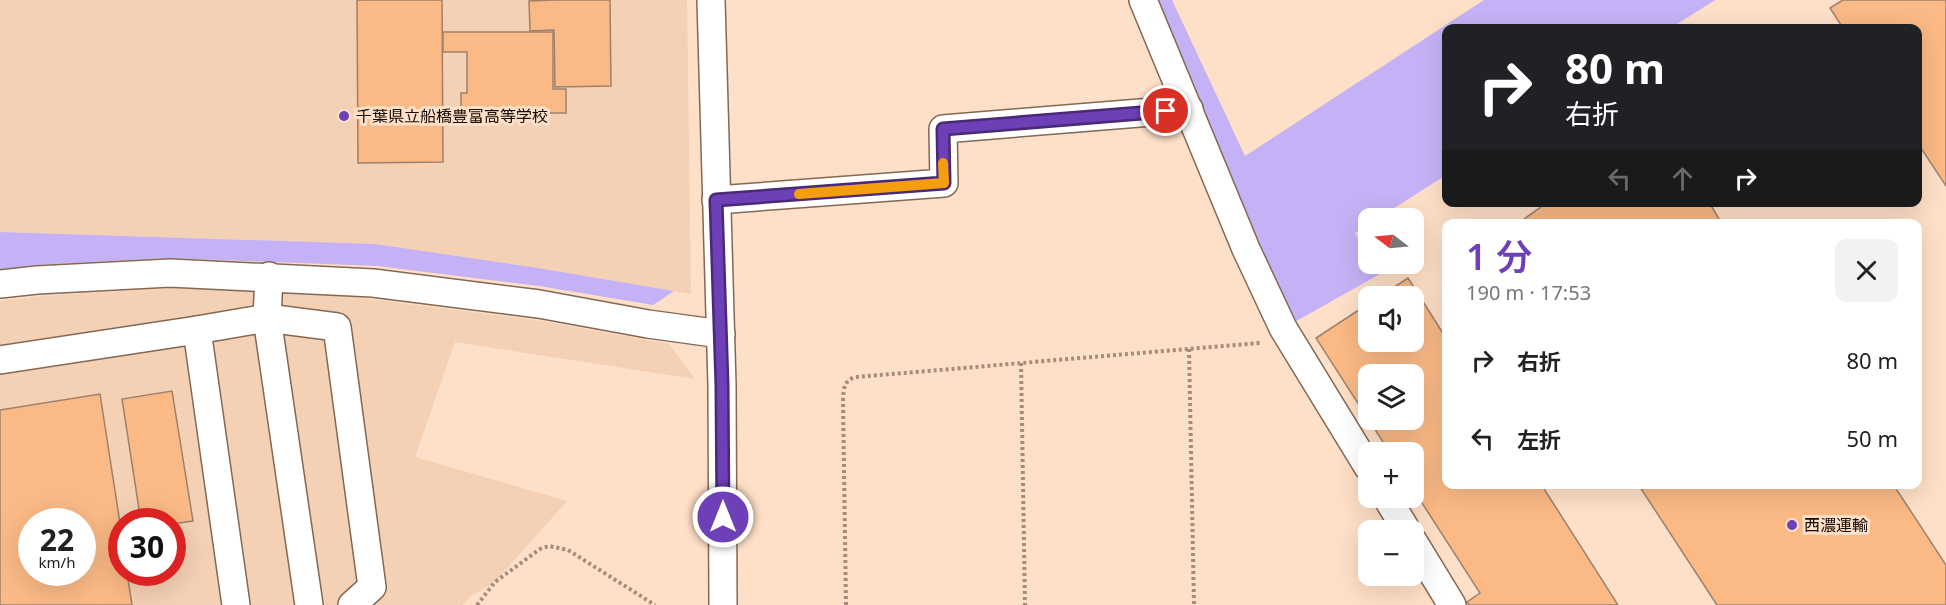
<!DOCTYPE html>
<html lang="ja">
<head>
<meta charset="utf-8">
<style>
	:root { --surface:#fff; --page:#f2f2f2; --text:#222; --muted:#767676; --accent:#6e40b7 }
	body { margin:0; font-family:"Noto Sans","Noto Sans JP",sans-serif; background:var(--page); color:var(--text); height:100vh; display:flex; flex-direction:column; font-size:22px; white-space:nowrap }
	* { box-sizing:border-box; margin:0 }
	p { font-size:20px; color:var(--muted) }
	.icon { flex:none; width:33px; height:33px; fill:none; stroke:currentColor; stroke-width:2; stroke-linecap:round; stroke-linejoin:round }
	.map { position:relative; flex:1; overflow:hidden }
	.details { position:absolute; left:1442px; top:219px; width:480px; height:270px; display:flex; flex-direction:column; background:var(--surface); border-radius:12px; box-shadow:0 6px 24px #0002 }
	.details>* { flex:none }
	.banner { position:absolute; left:1442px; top:24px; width:480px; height:183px; border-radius:12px; box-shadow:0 6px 24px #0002; background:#202124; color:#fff; overflow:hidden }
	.needle { width:39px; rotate:286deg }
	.tools { position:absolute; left:1358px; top:208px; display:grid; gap:12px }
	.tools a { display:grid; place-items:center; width:66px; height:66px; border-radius:12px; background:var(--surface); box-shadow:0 6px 24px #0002; font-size:30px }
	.speed { position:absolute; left:18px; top:508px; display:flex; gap:12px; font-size:30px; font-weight:700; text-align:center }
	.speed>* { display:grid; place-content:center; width:78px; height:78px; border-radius:50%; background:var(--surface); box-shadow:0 6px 24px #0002; line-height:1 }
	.speed small { font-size:15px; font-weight:400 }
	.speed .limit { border:9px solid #d22; background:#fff; color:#111 }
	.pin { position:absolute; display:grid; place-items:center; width:51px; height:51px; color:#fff; margin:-26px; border:3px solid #fff; border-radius:50%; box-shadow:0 2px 6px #0007 }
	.me { position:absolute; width:66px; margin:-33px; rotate:0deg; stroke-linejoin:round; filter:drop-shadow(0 0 4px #0008) }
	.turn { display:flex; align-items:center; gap:21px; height:126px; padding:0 24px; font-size:27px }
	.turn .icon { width:78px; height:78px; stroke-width:2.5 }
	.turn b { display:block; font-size:42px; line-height:51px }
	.lanes { display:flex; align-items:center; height:57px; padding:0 24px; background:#0003; justify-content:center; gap:30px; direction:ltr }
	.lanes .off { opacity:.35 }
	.round { display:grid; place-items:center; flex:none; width:63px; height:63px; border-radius:12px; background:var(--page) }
	.head { display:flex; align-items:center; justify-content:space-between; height:102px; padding:0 24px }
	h1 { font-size:36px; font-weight:600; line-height:45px; color:var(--accent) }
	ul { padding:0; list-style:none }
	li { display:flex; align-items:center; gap:18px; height:78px; padding:0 24px }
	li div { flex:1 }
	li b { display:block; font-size:22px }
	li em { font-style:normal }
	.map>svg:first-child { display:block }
</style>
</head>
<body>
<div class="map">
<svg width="1946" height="605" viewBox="0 0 1946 605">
	<rect width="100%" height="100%" fill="#fedfc7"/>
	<g fill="#f4d0b4" fill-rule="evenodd">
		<path d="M 0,0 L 687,0 L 691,294 L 538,268 L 376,244 L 0,232 Z"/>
		<path d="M 171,288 L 288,289 L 536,320 L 669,344 L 695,379 L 455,342 L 415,457 L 567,501 L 494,583 L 472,595 L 462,605 L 0,605 L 0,301 L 40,296 ZM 32,522 L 82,522 L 82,573 L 32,573 ZM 122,522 L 172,522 L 172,573 L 122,573 Z"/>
	</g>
	<g fill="#c5b2f6">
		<path d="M 1154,0 L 1172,0 L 1245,156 L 1484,0 L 1715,0 L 1671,28 L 1446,28 L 1446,175 L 1377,219 L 1368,219 L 1368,225 L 1355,233 L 1368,254 L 1368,264 L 1374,264 L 1380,274 L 1291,324 Z"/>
		<path d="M 0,232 L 376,244 L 538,268 L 674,291 L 653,305 L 539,286 L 377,266 L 167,258 L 35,265 L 0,270 Z"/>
	</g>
	<g fill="#fab985" stroke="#9d816c" stroke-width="1.5" fill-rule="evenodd">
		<path d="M 357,0 L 442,0 L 443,162 L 358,163 Z"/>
		<path d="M 554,0 L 610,0 L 611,86 L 555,87 L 554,30 L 530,31 L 529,1 Z"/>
		<path d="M 1843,0 L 1946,0 L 1946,186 L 1917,142 L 1917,28 L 1843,28 L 1830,8 Z"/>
		<path d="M 443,32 L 553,32 L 553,89 L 566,89 L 566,113 L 461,113 L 461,93 L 467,93 L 467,52 L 443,52 Z"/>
		<path d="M 1548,202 L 1709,202 L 1722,224 L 1517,224 Z"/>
		<path d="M 1408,278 L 1446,338 L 1446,484 L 1541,484 L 1618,605 L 1469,605 L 1467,602 L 1480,593 L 1413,489 L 1413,453 L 1390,453 L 1369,420 L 1413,420 L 1413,375 L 1368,375 L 1368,419 L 1316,338 L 1368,304 L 1368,342 L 1413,342 L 1413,297 L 1379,297 Z"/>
		<path d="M 172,391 L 193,521 L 172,524 L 172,522 L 141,522 L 122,399 Z"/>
		<path d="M 100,394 L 122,536 L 122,573 L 127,573 L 132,605 L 0,605 L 0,410 ZM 32,522 L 82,522 L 82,573 L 32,573 Z"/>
		<path d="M 1638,484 L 1893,484 L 1946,565 L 1946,605 L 1717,605 Z"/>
	</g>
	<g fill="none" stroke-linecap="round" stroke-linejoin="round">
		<g stroke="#836853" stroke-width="30">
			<g id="minor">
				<path d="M 711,0 L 722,385 L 723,605"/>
				<path d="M 1143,0 L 1246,249 L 1283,328 L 1368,467"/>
				<path d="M 716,200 L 944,183 L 943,129 L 1189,109"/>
				<path d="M 269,276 L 267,318 L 309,605"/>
				<path d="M 0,284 L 37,280 L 170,273 L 373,283 L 539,304 L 648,324 L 721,334"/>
				<path d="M 197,330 L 267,318 L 337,327 L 372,587 L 352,605"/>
				<path d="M 0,360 L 197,330 L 236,605"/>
				<path d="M 1387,498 L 1407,531"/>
				<path d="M 1413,541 L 1452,605"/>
			</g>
		</g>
		<g stroke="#a48d7c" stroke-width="4" stroke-dasharray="3 3" stroke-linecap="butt">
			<path d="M 1189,349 L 1194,605"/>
			<path d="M 1021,363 L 1025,605"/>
			<path d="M 477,605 L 495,582 L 540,549 L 549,546 L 568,550 L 655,605"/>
			<path d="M 846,605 L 843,400 C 844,388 843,382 855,377 L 1260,343"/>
		</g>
		<use href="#minor" stroke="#fff" stroke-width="27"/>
	</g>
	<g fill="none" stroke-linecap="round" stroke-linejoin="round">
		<g stroke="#482a77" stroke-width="15">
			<path id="route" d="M 723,517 L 722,385 L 716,200 L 944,183 L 943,129 L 1166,111"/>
		</g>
		<use href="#route" stroke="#6e40b7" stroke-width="10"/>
		<path stroke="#f59e0b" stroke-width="10" d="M 799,194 L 944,183 L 943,163"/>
	</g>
	<g fill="#6e40b7" stroke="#fedfc7" stroke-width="2">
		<circle cx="344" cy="116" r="6"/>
		<circle cx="1792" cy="525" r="6"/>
	</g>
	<g text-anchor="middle" stroke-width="6" stroke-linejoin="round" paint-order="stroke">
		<g font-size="16" fill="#140a04" stroke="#fedfc7" text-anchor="start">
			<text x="356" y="122">千葉県立船橋豊富高等学校</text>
			<text x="1804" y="531">西濃運輸</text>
		</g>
	</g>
</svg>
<div class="tools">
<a><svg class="needle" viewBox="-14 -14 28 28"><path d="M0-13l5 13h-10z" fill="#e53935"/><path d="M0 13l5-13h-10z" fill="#767676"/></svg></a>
<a><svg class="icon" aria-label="sound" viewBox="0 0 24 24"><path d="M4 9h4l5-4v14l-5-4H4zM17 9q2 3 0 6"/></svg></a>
<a><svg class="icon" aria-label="layers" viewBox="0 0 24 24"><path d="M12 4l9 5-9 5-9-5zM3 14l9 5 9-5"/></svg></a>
<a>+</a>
<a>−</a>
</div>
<div class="speed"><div>22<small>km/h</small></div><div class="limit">30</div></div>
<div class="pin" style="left:1166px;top:111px;background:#d93025"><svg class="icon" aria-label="arrive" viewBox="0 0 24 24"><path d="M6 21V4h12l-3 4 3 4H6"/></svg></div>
<svg class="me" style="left:723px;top:517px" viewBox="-20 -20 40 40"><circle r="17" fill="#6e40b7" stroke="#fff" stroke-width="3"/><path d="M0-11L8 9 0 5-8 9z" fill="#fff"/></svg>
<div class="banner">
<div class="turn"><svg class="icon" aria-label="right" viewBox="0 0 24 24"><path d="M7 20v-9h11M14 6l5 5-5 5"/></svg><div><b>80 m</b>右折</div></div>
<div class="lanes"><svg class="icon off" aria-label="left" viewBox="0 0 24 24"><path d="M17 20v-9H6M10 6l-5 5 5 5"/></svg><svg class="icon off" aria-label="ahead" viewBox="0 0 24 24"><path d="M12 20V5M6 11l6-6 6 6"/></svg><svg class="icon" aria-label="right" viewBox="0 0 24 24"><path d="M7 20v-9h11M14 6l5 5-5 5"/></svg></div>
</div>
<section class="details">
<div class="head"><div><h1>1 分</h1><p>190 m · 17:53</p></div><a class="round"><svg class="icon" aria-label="close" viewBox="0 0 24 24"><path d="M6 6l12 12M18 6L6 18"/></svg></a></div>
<ul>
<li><svg class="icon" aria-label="right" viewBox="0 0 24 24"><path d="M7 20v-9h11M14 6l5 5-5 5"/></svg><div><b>右折</b></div><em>80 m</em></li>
<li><svg class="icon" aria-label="left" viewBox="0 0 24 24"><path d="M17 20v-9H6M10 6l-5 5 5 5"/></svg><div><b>左折</b></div><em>50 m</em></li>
</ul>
</section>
</div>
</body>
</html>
